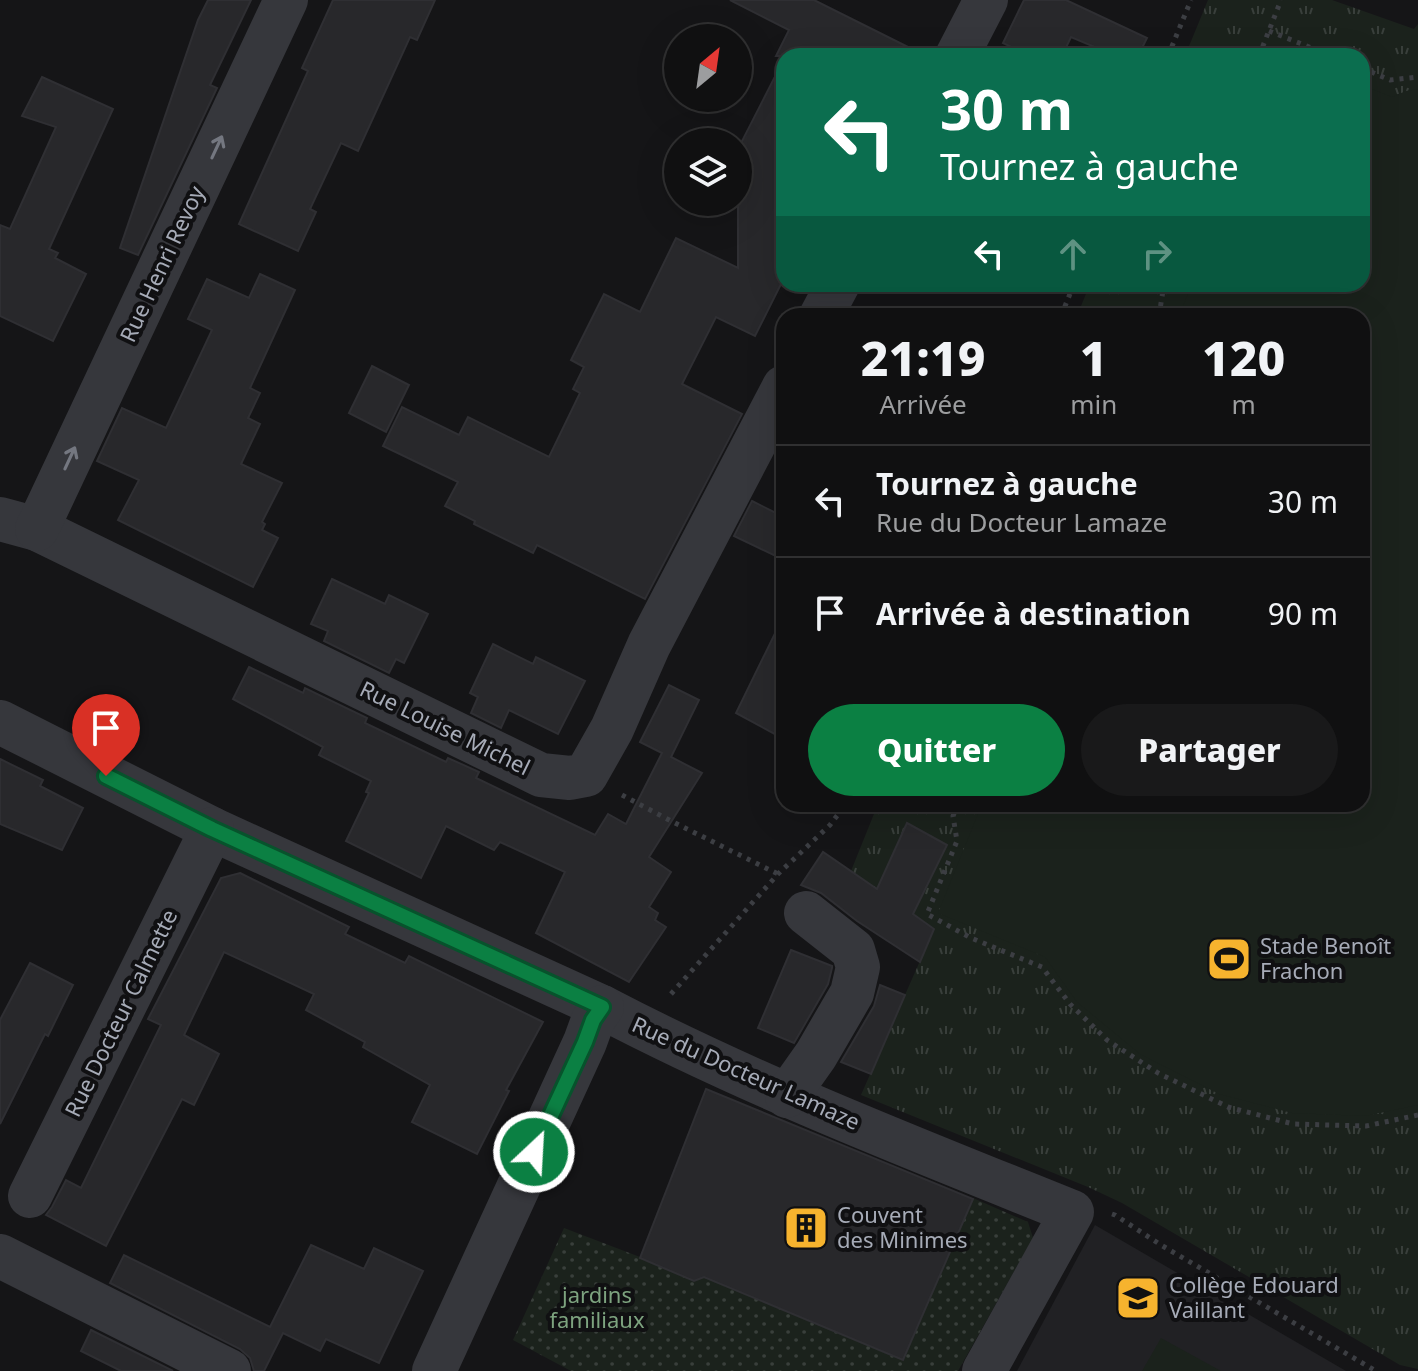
<!DOCTYPE html>
<html lang="fr">
<head>
<meta charset="utf-8">
<style>
	:root { --surface:#101011; --page:#19191a; --text:#f1f3f6; --muted:#9c9d9f; --line:#303031; --accent:#0b8043 }
	body { margin:0; font-family:"Noto Sans",sans-serif; background:var(--page); color:var(--text); height:100vh; display:flex; flex-direction:column; font-size:30px; white-space:nowrap }
	* { box-sizing:border-box; margin:0 }
	p { font-size:26px; color:var(--muted) }
	.icon { flex:none; width:44px; height:44px; fill:none; stroke:currentColor; stroke-width:2; stroke-linecap:round; stroke-linejoin:round }
	.map { position:relative; flex:1; overflow:hidden }
	.details { position:absolute; left:776px; top:308px; width:594px; height:504px; display:flex; flex-direction:column; background:var(--surface); border-radius:24px; box-shadow:0 8px 32px #0002,0 0 0 2px var(--line) }
	.details>* { flex:none }
	.hud { position:absolute; left:776px; top:48px; width:594px; height:244px; border-radius:24px; box-shadow:0 8px 32px #0002,0 0 0 2px var(--line); background:#0b6e4f; color:#fff; overflow:hidden }
	.needle { width:52px; rotate:29deg }
	.controls { position:absolute; left:664px; top:24px; display:grid; gap:16px }
	.controls a { display:grid; place-items:center; width:88px; height:88px; border-radius:50%; background:var(--surface); box-shadow:0 8px 32px #0002,0 0 0 2px var(--line); font-size:40px }
	.pin { position:absolute; display:grid; place-items:center; width:68px; height:68px; color:#fff; margin:-82px -34px; border-radius:50% 50% 50% 0; rotate:-45deg; box-shadow:0 0 8px #0007 }
	.pin .icon { rotate:45deg }
	.me { position:absolute; width:88px; margin:-44px; rotate:25deg; stroke-linejoin:round; filter:drop-shadow(0 0 6px #0008) }
	.turn { display:flex; align-items:center; gap:28px; height:168px; padding:0 32px; font-size:36px }
	.turn .icon { width:104px; height:104px; stroke-width:2.5 }
	.turn b { display:block; font-size:56px; line-height:68px }
	.lanes { display:flex; align-items:center; height:76px; padding:0 32px; background:#0003; justify-content:center; gap:40px; direction:ltr }
	.lanes .off { opacity:.35 }
	.eta { display:flex; justify-content:space-evenly; align-items:center; height:136px; text-align:center }
	.eta b { font-size:48px; font-weight:800; line-height:56px }
	.action { display:flex; gap:16px; margin-top:auto; padding:16px 32px }
	.action a { flex:1; height:92px; border-radius:48px; background:var(--accent); color:#fff; font-size:32px; font-weight:800; line-height:92px; text-align:center }
	.action a+a { background:var(--page); color:var(--text) }
	ul { padding:0; list-style:none }
	li { display:flex; align-items:center; gap:24px; height:112px; padding:0 32px; border-top:2px solid var(--line) }
	li div { flex:1 }
	li b { display:block; font-size:30px }
	li em { font-style:normal }
	.map>svg:first-child { display:block }
</style>
</head>
<body>
<div class="map">
<svg width="1418" height="1371" viewBox="0 0 1418 1371">
	<defs>
		<pattern id="grass-tufts" width="24" height="20" patternUnits="userSpaceOnUse" patternTransform="scale(2)"><rect width="24" height="20" fill="#1b221c"/><path d="M3 7l-1-3M5 7V3M7 7l1-3M15 17l-1-3M17 17v-4M19 17l1-3" fill="none" stroke="#393f3b"/></pattern>
		<pattern id="garden-dots" width="8" height="8" patternUnits="userSpaceOnUse" patternTransform="scale(2)"><rect width="8" height="8" fill="#1b221c"/><path d="M2 2h.1M6 6h.1" fill="none" stroke="#393f3b" stroke-width="1.8" stroke-linecap="round"/></pattern>
	</defs>
	<rect width="100%" height="100%" fill="#151517"/>
	<path fill="#212124" d="M 1095,1225 L 1346,1371 L 1017,1371 Z"/>
	<path fill="url(#grass-tufts)" d="M 1208,0 L 1332,0 L 1414,29 L 1418,24 L 1418,1369 L 1400,1365 L 1122,1203 L 1088,1187 L 861,1095 L 934,929 L 851,871 L 878,804 L 1362,804 L 1362,316 L 1077,316 L 1090,284 L 1362,284 L 1362,56 L 1185,56 Z"/>
	<path fill="url(#garden-dots)" d="M 973,1198 L 1028,1222 L 1033,1238 L 958,1371 L 571,1371 L 513,1340 L 564,1228 L 640,1257 L 694,1281 L 704,1277 L 903,1360 Z"/>
	<g fill="#1b221c">
		<path d="M 1362,85 L 1392,97 L 1406,91 L 1418,89 L 1418,1105 L 1365,1116 L 1292,1113 L 1219,1094 L 1140,1054 L 1077,1002 L 1045,957 L 938,913 L 982,804 L 1362,804 L 1362,316 L 1179,316 L 1192,284 L 1362,284 Z"/>
		<path d="M 1161,1338 L 1221,1371 L 1142,1371 Z"/>
	</g>
	<g fill="#28282b" stroke="#2f2f33" stroke-width="2">
		<path d="M 208,0 L 251,0 L 210,85 L 217,88 L 138,255 L 120,248 L 198,20 Z"/>
		<path d="M 333,0 L 435,0 L 417,40 L 410,37 L 358,151 L 341,143 L 310,209 L 316,212 L 298,251 L 239,224 L 308,71 L 302,68 Z"/>
		<path d="M 730,0 L 814,0 L 926,56 L 776,56 L 789,30 Z"/>
		<path d="M 1024,0 L 1066,0 L 1147,38 L 1138,56 L 1116,56 L 1071,37 L 1062,56 L 1030,56 L 1003,43 Z"/>
		<path d="M 784,59 L 784,278 L 755,336 L 716,317 L 682,384 L 742,414 L 645,599 L 537,545 L 533,553 L 474,524 L 475,521 L 445,506 L 458,482 L 383,446 L 402,407 L 459,435 L 468,417 L 549,457 L 580,393 L 573,389 L 584,367 L 571,360 L 604,294 L 640,312 L 676,238 L 738,268 L 738,149 Z"/>
		<path d="M 42,77 L 113,109 L 49,249 L 58,253 L 55,258 L 86,274 L 53,341 L 0,316 L 0,225 L 10,229 L 56,127 L 22,116 Z"/>
		<path d="M 260,274 L 295,290 L 250,388 L 260,393 L 248,418 L 260,424 L 241,464 L 282,483 L 262,522 L 265,524 L 262,530 L 278,538 L 253,587 L 118,520 L 139,480 L 97,461 L 122,408 L 166,428 L 212,330 L 188,319 L 207,279 L 249,298 Z"/>
		<path d="M 372,366 L 409,385 L 386,432 L 349,413 Z"/>
		<path d="M 752,501 L 784,517 L 784,560 L 734,536 Z"/>
		<path d="M 332,579 L 385,604 L 389,595 L 428,614 L 404,663 L 396,659 L 389,673 L 324,641 L 328,631 L 311,624 Z"/>
		<path d="M 784,615 L 784,739 L 736,713 Z"/>
		<path d="M 493,644 L 533,664 L 536,657 L 585,681 L 558,734 L 509,710 L 501,728 L 471,713 L 478,697 L 470,693 Z"/>
		<path d="M 249,667 L 303,693 L 305,688 L 367,718 L 365,723 L 446,762 L 448,758 L 479,772 L 476,778 L 595,835 L 608,814 L 626,824 L 662,753 L 640,742 L 669,685 L 699,700 L 671,757 L 702,773 L 649,857 L 671,872 L 649,907 L 658,913 L 655,920 L 666,927 L 629,982 L 536,933 L 565,872 L 500,842 L 494,850 L 446,826 L 421,878 L 346,841 L 369,793 L 366,792 L 371,781 L 319,755 L 323,747 L 233,699 Z"/>
		<path d="M 0,759 L 43,780 L 40,786 L 83,808 L 62,850 L 0,824 Z"/>
		<path d="M 907,823 L 947,845 L 913,914 L 934,929 L 920,962 L 857,921 L 821,893 L 801,885 L 823,852 L 877,889 Z"/>
		<path d="M 240,873 L 349,927 L 345,934 L 405,963 L 409,956 L 543,1022 L 506,1090 L 509,1091 L 477,1154 L 412,1122 L 430,1085 L 363,1047 L 365,1042 L 306,1010 L 314,994 L 224,952 L 184,1035 L 219,1054 L 194,1105 L 182,1099 L 106,1246 L 46,1215 L 52,1207 L 66,1180 L 81,1188 L 161,1025 L 148,1019 L 221,878 Z"/>
		<path d="M 791,950 L 832,966 L 832,968 L 828,984 L 794,1043 L 758,1028 Z"/>
		<path d="M 30,963 L 73,985 L 48,1036 L 45,1034 L 0,1124 L 0,1020 Z"/>
		<path d="M 880,985 L 905,995 L 871,1074 L 841,1062 L 874,1006 Z"/>
		<path d="M 706,1089 L 973,1199 L 903,1360 L 704,1277 L 694,1281 L 640,1258 Z"/>
		<path d="M 311,1245 L 364,1269 L 374,1248 L 423,1271 L 379,1363 L 326,1339 L 320,1351 L 283,1333 L 264,1371 L 254,1371 L 250,1358 L 240,1349 L 110,1283 L 124,1255 L 270,1327 Z"/>
		<path d="M 91,1330 L 173,1371 L 121,1371 L 81,1351 Z"/>
	</g>
	<g fill="none" stroke-linecap="round" stroke-linejoin="round">
		<g stroke="#3c3e43" stroke-width="5" stroke-dasharray="4 6" stroke-linecap="butt">
			<path d="M 1269,31 L 1332,56"/>
			<path d="M 1168,56 L 1191,0"/>
			<path d="M 1259,56 L 1281,0"/>
			<path d="M 1362,68 L 1390,80 L 1418,77"/>
			<path d="M 1061,316 L 1074,284"/>
			<path d="M 1159,316 L 1164,284"/>
			<path d="M 622,795 L 671,821 L 778,874"/>
			<path d="M 958,804 L 953,816 L 957,841 L 927,914 L 971,938 L 1042,967 L 1070,1004 L 1107,1040 L 1158,1073 L 1228,1107 L 1293,1124 L 1366,1126 L 1418,1115"/>
			<path d="M 671,994 L 778,874 L 830,825 L 846,804"/>
			<path d="M 1112,1214 L 1115,1215 L 1161,1245 L 1376,1371"/>
		</g>
		<g stroke="#36373c" stroke-width="44">
			<path d="M 957,56 L 986,0"/>
			<path d="M 821,316 L 838,284"/>
			<path d="M 0,519 L 37,529 L 541,775 L 570,778 L 586,775 L 612,729 L 649,645 L 784,387"/>
			<path d="M 37,529 L 286,0"/>
			<path d="M 0,722 L 212,829 L 602,1007 C 753,1086 913,1148 1072,1212 L 984,1371"/>
			<path d="M 787,1096 L 816,1055 L 852,993 L 858,967 L 853,950 L 806,913"/>
			<path d="M 30,1196 L 212,829"/>
			<path d="M 0,1256 L 229,1371"/>
			<path d="M 434,1371 L 585,1042 L 593,1020 L 602,1007"/>
		</g>
	</g>
	<defs><path id="oneway-shaft" d="M-6 0H5M1.5-3L5.5 0L1.5 3" fill="none" stroke-width="1.6" stroke-linecap="round" stroke-linejoin="round" transform="scale(2)"/></defs>
	<g stroke="#747780">
		<use href="#oneway-shaft" transform="translate(217 147) rotate(-65)"/>
		<use href="#oneway-shaft" transform="translate(70 458) rotate(-65)"/>
	</g>
	<g fill="none" stroke-linecap="round" stroke-linejoin="round">
		<g stroke="#07532c" stroke-width="20">
			<path id="route" d="M 106,776 L 212,829 L 602,1007 L 593,1020 L 585,1042 L 534,1152"/>
		</g>
		<use href="#route" stroke="#0b8043" stroke-width="14"/>
	</g>
	<defs>
		<g id="stadium-square" transform="scale(2.3)"><rect x="-9" y="-9" width="18" height="18" rx="4" fill="#f6b32e" stroke="#101012"/><path d="M0-5a6.5 5 0 1 0 0 10a6.5 5 0 1 0 0-10ZM-3.5-1.8h7v3.6h-7Z" fill="#111"/></g>
		<g id="building-square" transform="scale(2.3)"><rect x="-9" y="-9" width="18" height="18" rx="4" fill="#f6b32e" stroke="#101012"/><path d="M-4-6H4V6H1V3H-1V6H-4ZM-2.5-4.3h1.7v1.8h-1.7ZM.8-4.3h1.7v1.8H.8ZM-2.5-1h1.7V.8h-1.7ZM.8-1h1.7V.8H.8Z" fill="#111"/></g>
		<g id="school-square" transform="scale(2.3)"><rect x="-9" y="-9" width="18" height="18" rx="4" fill="#f6b32e" stroke="#101012"/><path d="M0-5L7-2L0 1L-7-2ZM-4 1L0 2.5L4 1V4Q0 6-4 4Z" fill="#111"/></g>
	</defs>
	<g fill-rule="evenodd">
		<use href="#stadium-square" x="1229" y="959"/>
		<use href="#building-square" x="806" y="1228"/>
		<use href="#school-square" x="1138" y="1298"/>
	</g>
	<g text-anchor="middle" stroke-width="8" stroke-linejoin="round" paint-order="stroke">
		<g font-size="22" fill="#a6abb7" stroke="#101012">
			<text transform="translate(162 264) rotate(-65)" y="8">Rue Henri Revoy</text>
			<text transform="translate(445 728) rotate(26)" y="8">Rue Louise Michel</text>
			<text transform="translate(121 1013) rotate(-64)" y="8">Rue Docteur Calmette</text>
			<text transform="translate(746 1073) rotate(24)" y="8">Rue du Docteur Lamaze</text>
		</g>
		<g font-size="22" fill="#a6abb7" stroke="#101012" text-anchor="start">
			<text x="1260" y="954">Stade Benoît<tspan x="1260" dy="25">Frachon</tspan></text>
			<text x="837" y="1223">Couvent<tspan x="837" dy="25">des Minimes</tspan></text>
			<text x="1169" y="1293">Collège Edouard<tspan x="1169" dy="25">Vaillant</tspan></text>
		</g>
		<g font-size="22" fill="#7da37f" stroke="#101012">
			<text x="597" y="1303">jardins<tspan x="597" dy="25">familiaux</tspan></text>
		</g>
	</g>
</svg>
<div class="controls">
<a><svg class="needle" viewBox="-14 -14 28 28"><path d="M0-13l5 13h-10z" fill="#e53935"/><path d="M0 13l5-13h-10z" fill="#9c9d9f"/></svg></a>
<a><svg class="icon" aria-label="layers" viewBox="0 0 24 24"><path d="M12 4l9 5-9 5-9-5zM3 14l9 5 9-5"/></svg></a>
</div>
<div class="pin" style="left:106px;top:776px;background:#d93025"><svg class="icon" aria-label="arrive" viewBox="0 0 24 24"><path d="M6 21V4h12l-3 4 3 4H6"/></svg></div>
<svg class="me" style="left:534px;top:1152px" viewBox="-20 -20 40 40"><circle r="17" fill="#0b8043" stroke="#fff" stroke-width="3"/><path d="M0-11L8 9 0 5-8 9z" fill="#fff"/></svg>
<div class="hud">
<div class="turn"><svg class="icon" aria-label="left" viewBox="0 0 24 24"><path d="M17 20v-9H6M10 6l-5 5 5 5"/></svg><div><b>30 m</b>Tournez à gauche</div></div>
<div class="lanes"><svg class="icon" aria-label="left" viewBox="0 0 24 24"><path d="M17 20v-9H6M10 6l-5 5 5 5"/></svg><svg class="icon off" aria-label="ahead" viewBox="0 0 24 24"><path d="M12 20V5M6 11l6-6 6 6"/></svg><svg class="icon off" aria-label="right" viewBox="0 0 24 24"><path d="M7 20v-9h11M14 6l5 5-5 5"/></svg></div>
</div>
<section class="details">
<div class="eta">
<div><b>21:19</b><p>Arrivée</p></div>
<div><b>1</b><p>min</p></div>
<div><b>120</b><p>m</p></div>
</div>
<ul>
<li><svg class="icon" aria-label="left" viewBox="0 0 24 24"><path d="M17 20v-9H6M10 6l-5 5 5 5"/></svg><div><b>Tournez à gauche</b><p>Rue du Docteur Lamaze</p></div><em>30 m</em></li>
<li><svg class="icon" aria-label="arrive" viewBox="0 0 24 24"><path d="M6 21V4h12l-3 4 3 4H6"/></svg><div><b>Arrivée à destination</b></div><em>90 m</em></li>
</ul>
<div class="action"><a>Quitter</a><a>Partager</a></div>
</section>
</div>
</body>
</html>
